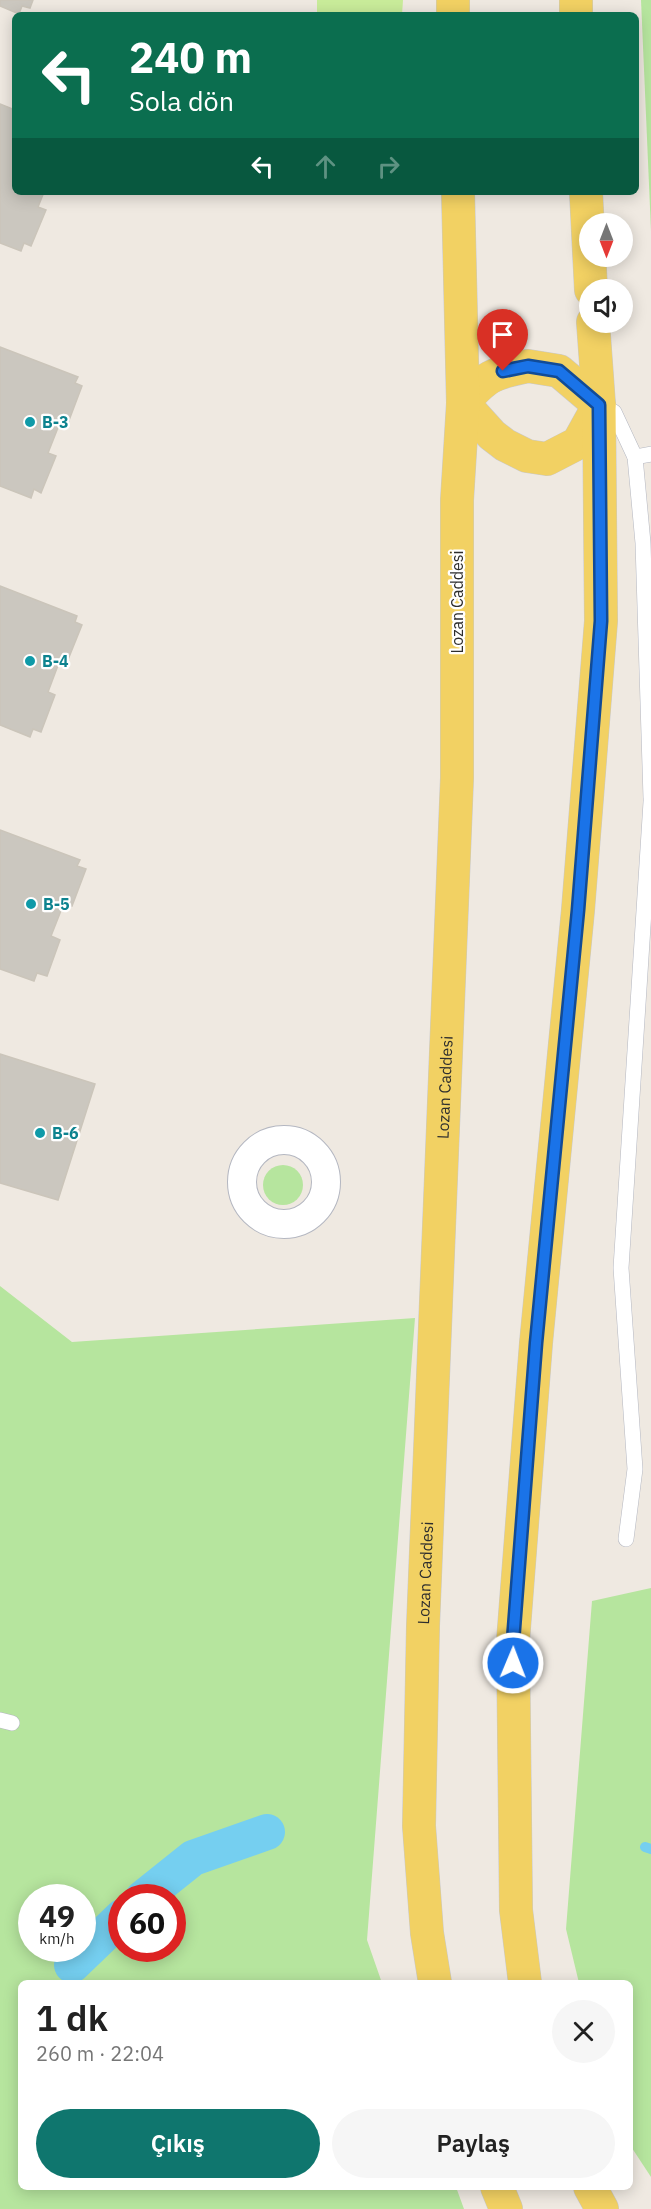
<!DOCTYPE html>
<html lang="tr">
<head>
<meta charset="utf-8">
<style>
	:root { --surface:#fff; --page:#f6f6f6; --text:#222; --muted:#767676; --accent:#0f766e }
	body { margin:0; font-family:"IBM Plex Sans",sans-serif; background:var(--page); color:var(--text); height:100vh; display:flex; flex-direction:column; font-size:22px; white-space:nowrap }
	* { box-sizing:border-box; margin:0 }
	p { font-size:20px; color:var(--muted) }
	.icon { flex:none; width:33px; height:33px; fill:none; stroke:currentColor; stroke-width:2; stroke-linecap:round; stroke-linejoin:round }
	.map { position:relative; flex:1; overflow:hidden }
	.panel { position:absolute; left:18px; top:1980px; width:615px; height:210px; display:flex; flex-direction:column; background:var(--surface); border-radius:9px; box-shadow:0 3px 15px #0003 }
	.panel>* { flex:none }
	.hud { position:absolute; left:12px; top:12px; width:627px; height:183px; border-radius:9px; box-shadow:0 3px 15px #0003; background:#0b6e4f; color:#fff; overflow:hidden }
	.needle { width:39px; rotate:180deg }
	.controls { position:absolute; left:579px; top:213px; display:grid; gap:12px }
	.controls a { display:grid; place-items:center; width:54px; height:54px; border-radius:50%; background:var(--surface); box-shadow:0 3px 15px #0003; font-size:30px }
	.speed { position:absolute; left:18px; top:1884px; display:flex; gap:12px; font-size:30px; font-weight:700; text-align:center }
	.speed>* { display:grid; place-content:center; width:78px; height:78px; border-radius:50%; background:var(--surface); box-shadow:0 3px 15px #0003; line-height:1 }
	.speed small { font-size:15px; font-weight:400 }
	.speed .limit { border:9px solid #d22; background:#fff; color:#111 }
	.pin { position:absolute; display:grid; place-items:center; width:51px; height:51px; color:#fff; margin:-62px -26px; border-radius:50% 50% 50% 0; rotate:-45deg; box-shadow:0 0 6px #0007 }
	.pin .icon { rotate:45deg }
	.me { position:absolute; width:66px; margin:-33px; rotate:1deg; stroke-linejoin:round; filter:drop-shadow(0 0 4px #0008) }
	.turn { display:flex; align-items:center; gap:21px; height:126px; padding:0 18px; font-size:27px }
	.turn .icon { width:78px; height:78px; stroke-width:2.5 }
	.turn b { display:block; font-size:42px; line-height:51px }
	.lanes { display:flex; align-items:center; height:57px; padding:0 18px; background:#0003; justify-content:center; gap:30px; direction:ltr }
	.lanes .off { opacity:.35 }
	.round { display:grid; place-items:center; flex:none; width:63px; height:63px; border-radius:32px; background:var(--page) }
	.overview { display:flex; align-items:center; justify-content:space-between; height:102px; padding:0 18px }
	h1 { font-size:36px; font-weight:600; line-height:45px }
	.primary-button { display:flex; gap:12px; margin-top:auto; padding:12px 18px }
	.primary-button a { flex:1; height:69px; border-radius:36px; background:var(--accent); color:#fff; font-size:24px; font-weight:600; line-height:69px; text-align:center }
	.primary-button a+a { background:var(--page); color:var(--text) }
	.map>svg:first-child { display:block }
</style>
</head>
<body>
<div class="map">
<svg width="651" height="2209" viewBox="0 0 651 2209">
	<rect width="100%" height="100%" fill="#efe9e1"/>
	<g fill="#b6e59e" fill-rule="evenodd">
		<path d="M 641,0 L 651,0 L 651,231 Z"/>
		<circle cx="283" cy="1185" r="20"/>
		<path d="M 0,1286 L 72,1342 L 415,1318 L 367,1940 L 382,1983 L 21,1983 L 21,2187 L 456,2187 L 464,2209 L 0,2209 ZM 32,1898 L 82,1898 L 82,1948 L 32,1948 ZM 122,1898 L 172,1898 L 172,1948 L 122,1948 Z"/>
		<path d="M 651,1588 L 651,2177 L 630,2145 L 630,1983 L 579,1983 L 566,1929 L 592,1601 Z"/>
	</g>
	<path fill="#c9ec9a" d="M 317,0 L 403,0 L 402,15 L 317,15 Z"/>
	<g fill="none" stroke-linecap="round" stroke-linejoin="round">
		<path stroke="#75cff0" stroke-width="10" d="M 645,1847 L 651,1849"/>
		<g stroke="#75cff0" stroke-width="36">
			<path d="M 143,1898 L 193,1858 L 267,1832"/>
			<path d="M 72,1965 L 122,1917"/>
		</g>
	</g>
	<g fill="#cbc7bf" stroke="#cbc5ba" stroke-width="1.5">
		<path d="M 0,0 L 33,0 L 30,8 L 22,6 L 19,14 L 0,6 Z"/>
		<path d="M 0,104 L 15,110 L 15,192 L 44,192 L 38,207 L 46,210 L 31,246 L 24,243 L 21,251 L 0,243 Z"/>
		<path d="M 0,347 L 78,377 L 75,383 L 82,386 L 68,423 L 61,420 L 48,453 L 56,456 L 41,493 L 34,489 L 31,498 L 0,486 Z"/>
		<path d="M 0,586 L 77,616 L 75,622 L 82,625 L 67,662 L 60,660 L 48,692 L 55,695 L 41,732 L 33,729 L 30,737 L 0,725 Z"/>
		<path d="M 0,830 L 80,860 L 77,866 L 86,869 L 72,906 L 64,903 L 51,936 L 60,940 L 47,976 L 37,973 L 34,981 L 0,969 Z"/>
		<path d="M 0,1054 L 95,1084 L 58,1200 L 0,1183 Z"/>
	</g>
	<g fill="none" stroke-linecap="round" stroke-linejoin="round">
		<g stroke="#b4b7c1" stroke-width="16">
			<g id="lane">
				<path d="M 599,405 L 614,412 L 635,457 L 643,543 L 651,798"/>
				<path d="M 635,457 L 651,454"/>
				<path d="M 626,1539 L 635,1469 L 621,1268 L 651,802"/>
				<path d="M 0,1720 L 12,1723"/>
			</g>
		</g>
		<g stroke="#b4b7c1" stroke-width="30">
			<circle id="street" cx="284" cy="1182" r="42"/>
		</g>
		<g stroke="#c9c9c9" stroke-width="34">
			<g id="primary">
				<path d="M 453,0 L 453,15"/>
				<path d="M 576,0 L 576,15"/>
				<path d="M 586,192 L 591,290"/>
				<path d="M 528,366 L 559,371 L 599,405 L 578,443 L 547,459 L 527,456 L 505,445 L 492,435 L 463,403 C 486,376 493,373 528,366 Z"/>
				<path id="s1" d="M 435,1983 L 427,1933 L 419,1826 L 423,1626 L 457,778 L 457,500 L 463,403 L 458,192"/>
				<path d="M 525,1983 L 516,1910 L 513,1641 L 536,1343 L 578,910 L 601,621 L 599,405 L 593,322"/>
				<path d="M 497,2187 L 506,2209"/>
				<path d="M 590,2187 L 602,2209"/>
			</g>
		</g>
		<use href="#lane" stroke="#fff" stroke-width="15"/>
		<use href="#street" stroke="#fff" stroke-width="28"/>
		<use href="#primary" stroke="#f2d163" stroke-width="33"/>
	</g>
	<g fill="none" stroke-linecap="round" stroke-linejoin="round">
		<g stroke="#114b97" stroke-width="15">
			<path id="route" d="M 503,371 L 528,366 L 559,371 L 599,405 L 601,621 L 578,910 L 536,1343 L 513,1641 L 513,1663"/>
		</g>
		<use href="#route" stroke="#1a73e8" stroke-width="10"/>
	</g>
	<g fill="#0f9aa8" stroke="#fff" stroke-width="2">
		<circle cx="30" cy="422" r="6"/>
		<circle cx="30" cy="661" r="6"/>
		<circle cx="31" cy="904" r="6"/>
		<circle cx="40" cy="1133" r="6"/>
	</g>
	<g text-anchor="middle" stroke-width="4.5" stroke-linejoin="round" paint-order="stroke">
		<g font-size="16" font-weight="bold" fill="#0d838f" stroke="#fff" text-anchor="start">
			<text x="42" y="428">B-3</text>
			<text x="42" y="667">B-4</text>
			<text x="43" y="910">B-5</text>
			<text x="52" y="1139">B-6</text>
		</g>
		<g font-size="16" fill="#2e2e2e" stroke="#fff">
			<text transform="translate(457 602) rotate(-90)" y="6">Lozan Caddesi</text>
			<text dy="6" stroke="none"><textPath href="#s1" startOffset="897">Lozan Caddesi</textPath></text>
			<text dy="6" stroke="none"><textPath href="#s1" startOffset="411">Lozan Caddesi</textPath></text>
		</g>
	</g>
</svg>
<div class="controls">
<a><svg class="needle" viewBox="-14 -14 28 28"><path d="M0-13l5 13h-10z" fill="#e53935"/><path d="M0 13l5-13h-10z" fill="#767676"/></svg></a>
<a><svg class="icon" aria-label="sound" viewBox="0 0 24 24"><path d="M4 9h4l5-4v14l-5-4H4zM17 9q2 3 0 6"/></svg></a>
</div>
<div class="speed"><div>49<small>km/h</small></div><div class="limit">60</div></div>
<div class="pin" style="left:503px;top:371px;background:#d93025"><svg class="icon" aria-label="arrive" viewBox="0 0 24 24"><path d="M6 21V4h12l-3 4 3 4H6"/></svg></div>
<svg class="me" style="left:513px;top:1663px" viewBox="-20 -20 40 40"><circle r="17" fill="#1a73e8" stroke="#fff" stroke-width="3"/><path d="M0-11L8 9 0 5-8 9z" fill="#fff"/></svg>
<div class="hud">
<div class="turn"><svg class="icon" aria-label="left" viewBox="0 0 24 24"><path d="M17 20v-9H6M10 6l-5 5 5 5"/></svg><div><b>240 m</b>Sola dön</div></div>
<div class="lanes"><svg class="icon" aria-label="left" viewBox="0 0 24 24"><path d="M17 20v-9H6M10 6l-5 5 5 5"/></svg><svg class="icon off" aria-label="ahead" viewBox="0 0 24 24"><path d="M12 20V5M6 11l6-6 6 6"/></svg><svg class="icon off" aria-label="right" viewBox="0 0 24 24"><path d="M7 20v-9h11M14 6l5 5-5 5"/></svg></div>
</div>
<section class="panel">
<div class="overview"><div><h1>1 dk</h1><p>260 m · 22:04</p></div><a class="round"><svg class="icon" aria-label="close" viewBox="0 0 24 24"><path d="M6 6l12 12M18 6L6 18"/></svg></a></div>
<div class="primary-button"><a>Çıkış</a><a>Paylaş</a></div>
</section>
</div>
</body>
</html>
